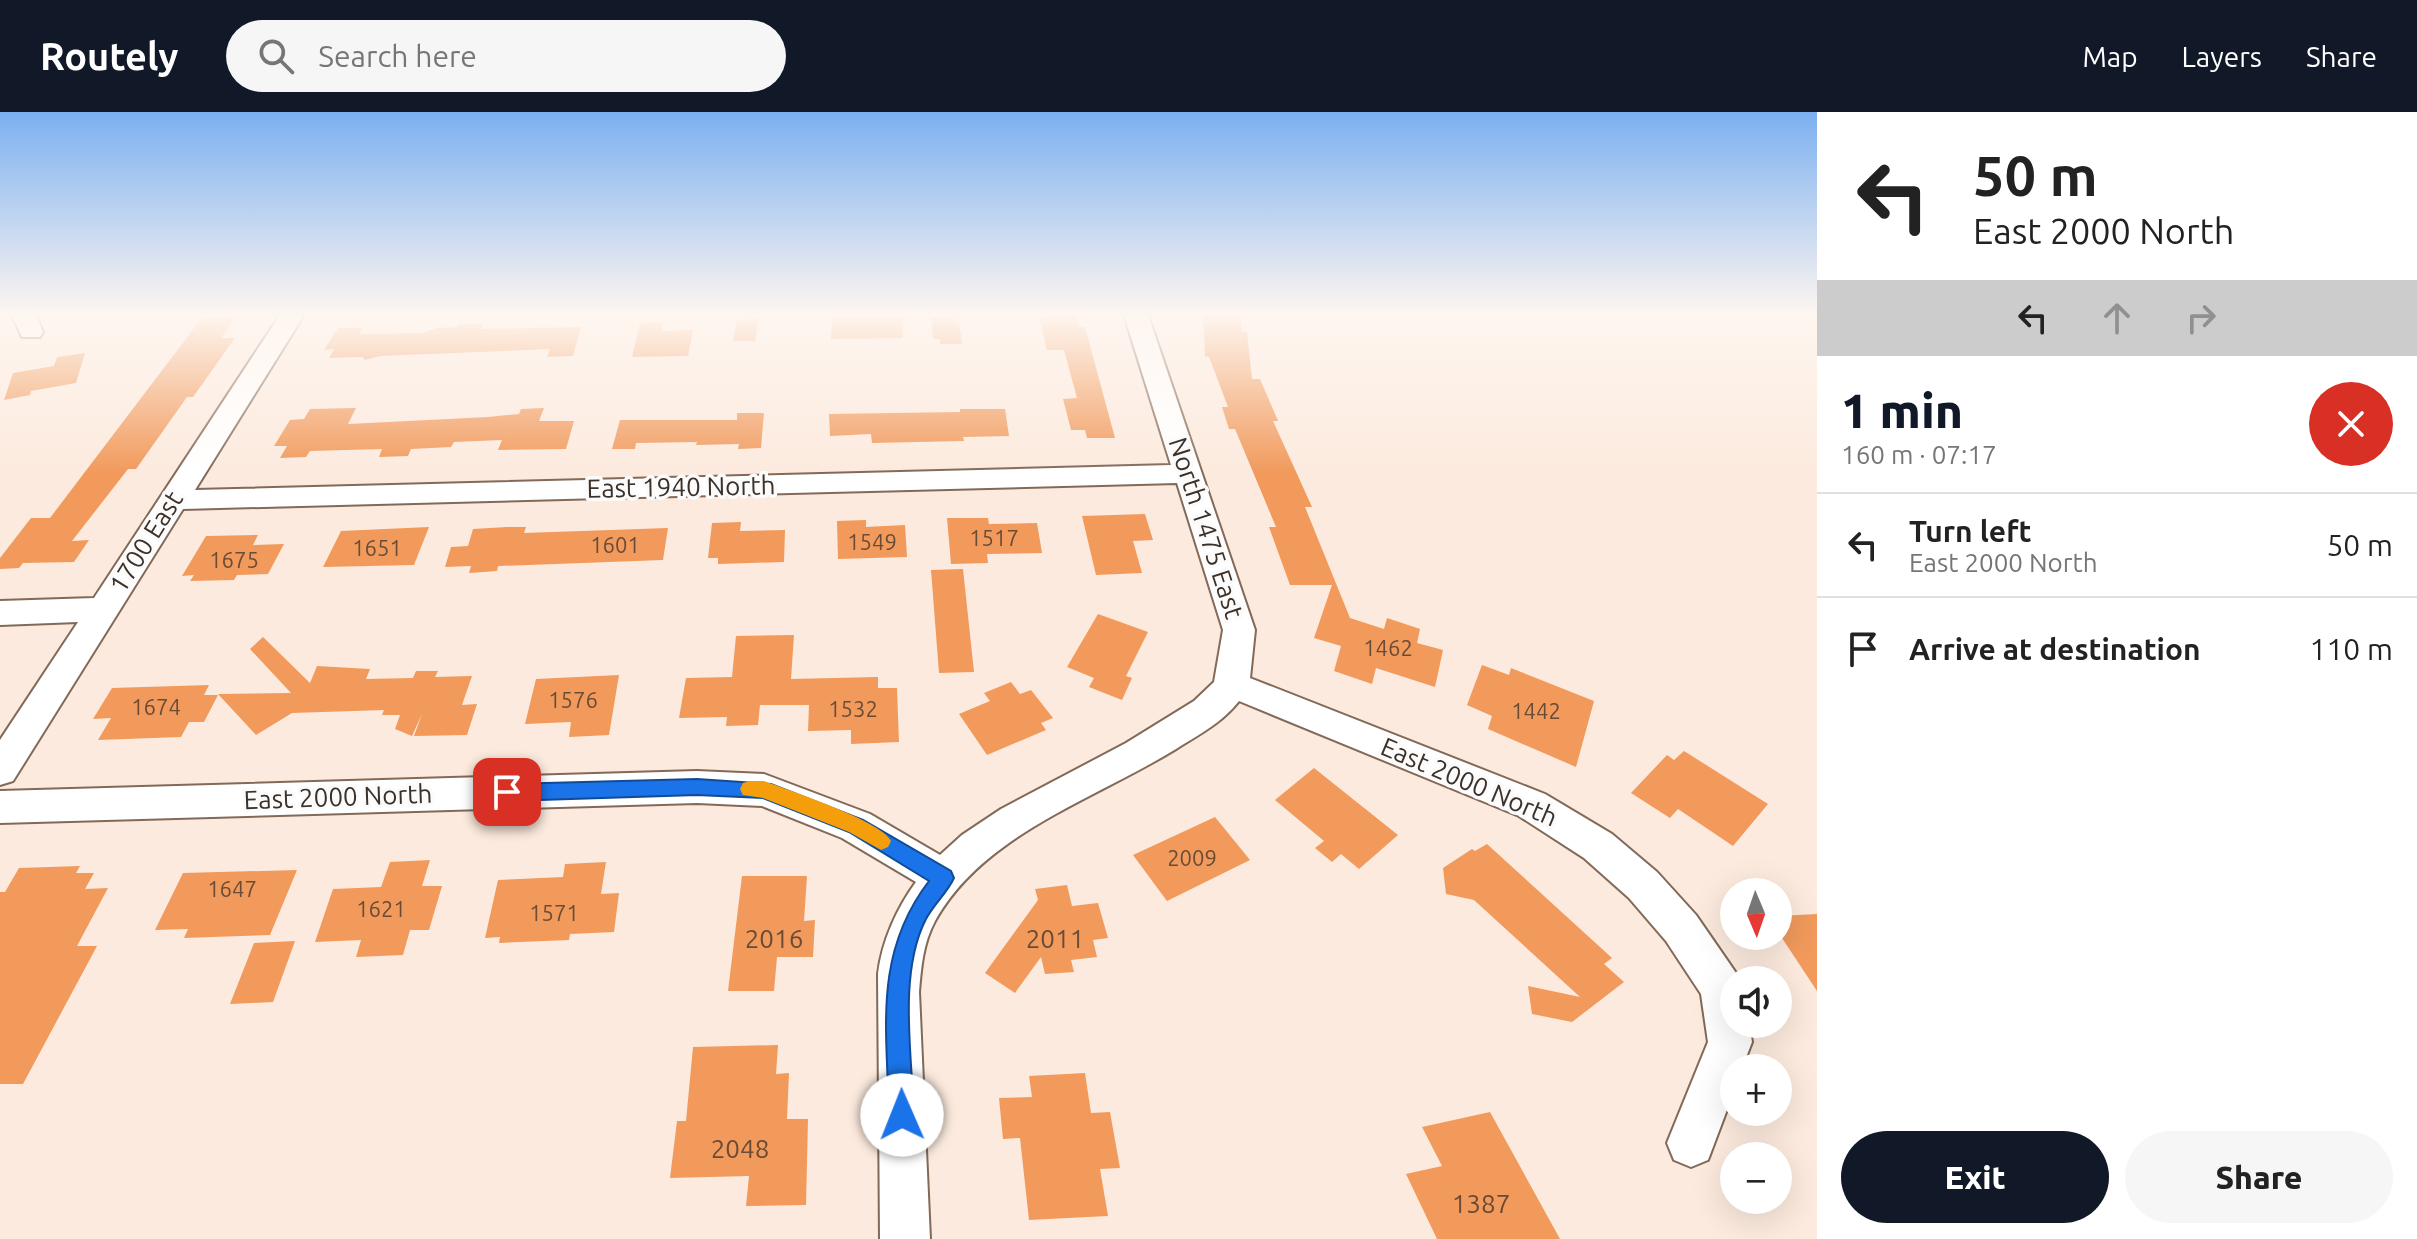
<!DOCTYPE html>
<html lang="en">
<head>
<meta charset="utf-8">
<style>
	:root { --surface:#fff; --page:#f6f6f6; --text:#222; --muted:#767676; --line:#e0e0e0; --accent:#111827 }
	body { margin:0; font-family:Ubuntu,sans-serif; background:var(--page); color:var(--text); height:100vh; display:flex; flex-direction:column; font-size:30px; white-space:nowrap }
	* { box-sizing:border-box; margin:0 }
	p { font-size:26px; color:var(--muted) }
	.icon { flex:none; width:44px; height:44px; fill:none; stroke:currentColor; stroke-width:2; stroke-linecap:round; stroke-linejoin:round }
	.map { position:relative; flex:1; overflow:hidden }
	.drawer { display:flex; flex-direction:column; background:var(--surface); width:600px }
	.drawer>* { flex:none }
	.hud { background:#fff; color:var(--text); overflow:hidden }
	.needle { width:52px; rotate:178deg }
	.fabs { position:absolute; left:1720px; top:766px; display:grid; gap:16px }
	.fabs a { display:grid; place-items:center; width:72px; height:72px; border-radius:50%; background:var(--surface); box-shadow:0 8px 32px #0002; font-size:40px }
	.pin { position:absolute; display:grid; place-items:center; width:68px; height:68px; color:#fff; margin:-34px; border-radius:16px; box-shadow:0 4px 12px #0006 }
	.me { position:absolute; width:88px; margin:-44px; rotate:359deg; stroke-linejoin:round; filter:drop-shadow(0 0 6px #0008) }
	.turn { display:flex; align-items:center; gap:28px; height:168px; padding:0 24px; font-size:36px }
	.turn .icon { width:104px; height:104px; stroke-width:2.5 }
	.turn b { display:block; font-size:56px; line-height:68px }
	.lanes { display:flex; align-items:center; height:76px; padding:0 24px; background:#0003; justify-content:center; gap:40px; direction:ltr }
	.lanes .off { opacity:.35 }
	.round { display:grid; place-items:center; flex:none; width:84px; height:84px; border-radius:42px; background:var(--page) }
	.headline { display:flex; align-items:center; justify-content:space-between; height:136px; padding:0 24px }
	h1 { font-size:48px; font-weight:800; line-height:60px; color:var(--accent) }
	.action { display:flex; gap:16px; margin-top:auto; padding:16px 24px }
	.action a { flex:1; height:92px; border-radius:48px; background:var(--accent); color:#fff; font-size:32px; font-weight:800; line-height:92px; text-align:center }
	.action a+a { background:var(--page); color:var(--text) }
	ul { padding:0; list-style:none }
	li { display:flex; align-items:center; gap:24px; height:104px; padding:0 24px; border-top:2px solid var(--line) }
	li div { flex:1 }
	li b { display:block; font-size:30px }
	li em { font-style:normal }
	header { display:flex; align-items:center; gap:48px; box-sizing:border-box; height:112px; padding:0 40px; background:var(--accent); color:#fff }
	header strong { font-size:38px }
	nav { display:flex; gap:44px; margin-inline-start:auto; font-size:28px }
	.search { width:560px; height:72px; background:var(--page); display:flex; align-items:center; gap:20px; box-sizing:border-box; padding:0 28px; border-radius:44px; color:var(--muted); font-size:30px }
	main { display:flex; flex:1; min-height:0 }
	.map>svg:first-child { display:block }
</style>
</head>
<body>
<header>
<strong>Routely</strong>
<div class="search"><svg class="icon" aria-label="search" viewBox="0 0 24 24"><circle cx="10" cy="10" r="6"/><path d="M15 15l6 6"/></svg>Search here</div>
<nav><a>Map</a><a>Layers</a><a>Share</a></nav>
</header>
<main>
<div class="map">
<svg width="1817" height="1127" viewBox="0 0 1817 1127">
	<rect width="100%" height="100%" fill="#fceade"/>
	<g fill="#f19a5c">
		<path d="M 1076,203 L 1079,215 L 1085,215 L 1115,326 L 1087,326 L 1085,318 L 1071,318 L 1063,287 L 1077,286 L 1064,238 L 1047,238 L 1039,204 Z"/>
		<path d="M 1203,203 L 1240,203 L 1242,220 L 1247,220 L 1252,267 L 1260,267 L 1278,309 L 1273,309 L 1312,395 L 1305,395 L 1350,506 L 1384,517 L 1387,506 L 1420,517 L 1417,531 L 1443,538 L 1435,575 L 1376,556 L 1372,572 L 1334,559 L 1341,534 L 1314,526 L 1332,473 L 1290,473 L 1269,415 L 1276,415 L 1235,317 L 1229,317 L 1222,295 L 1228,295 L 1209,245 L 1205,244 Z"/>
		<path d="M 855,205 L 902,206 L 903,226 L 831,227 L 832,206 Z"/>
		<path d="M 931,205 L 953,205 L 954,209 L 959,209 L 962,232 L 940,232 L 940,227 L 933,227 Z"/>
		<path d="M 235,206 L 221,226 L 235,226 L 193,285 L 187,285 L 136,357 L 128,357 L 72,429 L 89,428 L 74,450 L 23,451 L 19,456 L 0,457 L 0,446 L 31,406 L 50,406 L 201,207 Z"/>
		<path d="M 759,207 L 755,229 L 733,229 L 737,208 Z"/>
		<path d="M 663,210 L 661,219 L 693,218 L 688,244 L 632,245 L 640,211 Z"/>
		<path d="M 458,212 L 484,212 L 481,217 L 581,215 L 573,244 L 547,245 L 550,237 L 381,244 L 365,248 L 362,245 L 329,246 L 334,237 L 324,238 L 338,216 L 363,216 L 360,222 L 422,221 L 437,216 L 457,215 Z"/>
		<path d="M 85,241 L 76,271 L 31,279 L 30,283 L 4,288 L 13,261 L 54,254 L 57,245 Z"/>
		<path d="M 356,296 L 348,312 L 488,305 L 519,302 L 521,297 L 544,296 L 539,309 L 574,309 L 566,337 L 498,338 L 502,328 L 454,330 L 451,335 L 411,337 L 408,344 L 379,345 L 382,337 L 310,339 L 306,345 L 280,346 L 287,334 L 274,334 L 290,308 L 304,307 L 310,297 Z"/>
		<path d="M 960,297 L 1005,297 L 1009,324 L 963,325 L 964,329 L 872,331 L 871,322 L 830,324 L 829,302 L 960,300 Z"/>
		<path d="M 737,301 L 764,301 L 761,336 L 738,337 L 739,332 L 696,333 L 697,330 L 636,331 L 635,337 L 612,337 L 620,308 L 737,308 Z"/>
		<path d="M 1145,402 L 1153,428 L 1133,429 L 1142,461 L 1096,463 L 1082,404 Z"/>
		<path d="M 947,406 L 988,406 L 989,412 L 1037,411 L 1042,441 L 987,442 L 988,451 L 951,452 Z"/>
		<path d="M 866,408 L 866,415 L 905,413 L 907,445 L 838,447 L 837,409 Z"/>
		<path d="M 741,410 L 740,419 L 785,418 L 784,450 L 718,452 L 718,446 L 708,446 L 712,411 Z"/>
		<path d="M 429,415 L 414,453 L 323,455 L 341,419 Z"/>
		<path d="M 507,415 L 526,415 L 524,421 L 668,416 L 663,448 L 498,454 L 497,459 L 469,461 L 471,454 L 445,455 L 451,435 L 468,434 L 473,417 Z"/>
		<path d="M 258,423 L 253,433 L 284,432 L 268,462 L 237,463 L 234,468 L 190,469 L 194,463 L 182,464 L 206,424 Z"/>
		<path d="M 963,457 L 974,560 L 939,561 L 931,458 Z"/>
		<path d="M 1098,502 L 1148,520 L 1126,564 L 1132,566 L 1122,588 L 1089,575 L 1094,566 L 1067,555 Z"/>
		<path d="M 794,523 L 791,567 L 878,565 L 878,576 L 897,576 L 899,630 L 851,632 L 851,618 L 808,619 L 809,593 L 760,593 L 758,613 L 726,614 L 727,605 L 679,606 L 686,566 L 732,565 L 736,524 Z"/>
		<path d="M 263,525 L 310,571 L 317,554 L 370,557 L 366,567 L 413,566 L 416,559 L 438,559 L 435,565 L 472,564 L 462,593 L 477,592 L 467,623 L 414,624 L 422,602 L 412,624 L 395,617 L 400,603 L 382,603 L 384,598 L 292,601 L 256,623 L 218,582 L 291,581 L 250,537 Z"/>
		<path d="M 1482,553 L 1509,563 L 1511,556 L 1594,589 L 1576,655 L 1488,617 L 1492,604 L 1467,593 Z"/>
		<path d="M 619,563 L 609,623 L 569,625 L 571,610 L 525,612 L 536,567 Z"/>
		<path d="M 1011,570 L 1020,582 L 1031,578 L 1053,606 L 1041,611 L 1046,618 L 987,643 L 959,602 L 990,589 L 984,581 Z"/>
		<path d="M 209,573 L 204,583 L 218,583 L 204,610 L 189,610 L 181,625 L 98,628 L 111,606 L 93,607 L 112,576 Z"/>
		<path d="M 1684,639 L 1768,692 L 1733,734 L 1678,697 L 1670,706 L 1631,681 L 1667,643 L 1674,648 Z"/>
		<path d="M 1314,656 L 1398,723 L 1359,757 L 1341,742 L 1332,750 L 1315,736 L 1324,729 L 1275,688 Z"/>
		<path d="M 1215,705 L 1250,748 L 1167,789 L 1133,743 Z"/>
		<path d="M 1487,732 L 1612,846 L 1604,852 L 1624,870 L 1572,910 L 1532,902 L 1528,874 L 1580,885 L 1474,788 L 1446,782 L 1443,756 L 1472,737 L 1475,739 Z"/>
		<path d="M 430,748 L 422,774 L 442,774 L 429,818 L 410,818 L 403,843 L 356,845 L 361,828 L 315,830 L 333,777 L 381,775 L 390,750 Z"/>
		<path d="M 606,750 L 601,782 L 619,781 L 614,820 L 570,822 L 569,828 L 499,831 L 500,825 L 485,826 L 498,768 L 563,765 L 565,752 Z"/>
		<path d="M 80,754 L 76,761 L 94,761 L 85,777 L 108,776 L 77,834 L 97,834 L 23,972 L 0,972 L 0,780 L 5,780 L 19,756 Z"/>
		<path d="M 297,758 L 270,823 L 184,826 L 188,817 L 155,818 L 183,761 Z"/>
		<path d="M 742,764 L 807,764 L 804,809 L 815,808 L 813,845 L 777,845 L 774,879 L 728,879 Z"/>
		<path d="M 1067,773 L 1072,794 L 1098,791 L 1108,826 L 1093,828 L 1097,845 L 1071,848 L 1074,860 L 1045,862 L 1041,845 L 1015,881 L 985,861 L 1038,788 L 1035,777 Z"/>
		<path d="M 1817,802 L 1817,879 L 1778,820 L 1778,804 Z"/>
		<path d="M 295,829 L 273,890 L 230,892 L 254,831 Z"/>
		<path d="M 778,933 L 776,962 L 789,961 L 787,1007 L 808,1007 L 806,1093 L 746,1094 L 749,1064 L 670,1066 L 677,1009 L 686,1009 L 693,935 Z"/>
		<path d="M 1085,961 L 1091,1001 L 1110,1000 L 1120,1056 L 1100,1057 L 1108,1104 L 1029,1108 L 1020,1026 L 1003,1027 L 999,986 L 1032,985 L 1029,964 Z"/>
		<path d="M 1490,1000 L 1560,1127 L 1437,1127 L 1406,1062 L 1442,1054 L 1422,1015 Z"/>
	</g>
	<g fill="none" stroke-linecap="round" stroke-linejoin="round">
		<g stroke="#826958" stroke-width="4">
			<g id="minor">
				<path d="M 12,203 L 36,203 L 43,220 L 40,225 L 22,225 Z"/>
				<path d="M 280,203 L 304,203 L 195,378 L 1171,353 L 1124,203 L 1148,203 L 1255,518 L 1250,566 L 1545,682 L 1612,722 L 1657,760 L 1696,803 L 1736,861 L 1739,868 L 1734,868 L 1734,912 L 1749,912 L 1752,930 L 1742,956 L 1734,956 L 1734,979 L 1708,1048 L 1691,1055 L 1674,1048 L 1667,1031 L 1708,930 L 1701,882 L 1666,829 L 1629,786 L 1584,746 L 1519,704 L 1239,589 C 1222,611 1198,623 1176,637 C 1095,687 983,722 935,809 C 923,831 921,856 919,880 L 930,1127 L 880,1127 L 878,862 C 882,829 897,796 916,770 L 842,726 L 762,694 L 697,691 L 0,711 L 0,679 L 697,659 L 764,662 L 870,702 L 940,743 L 962,723 L 1001,697 L 1126,631 L 1194,589 L 1214,570 L 1223,518 L 1177,371 L 183,397 L 13,669 L 0,673 L 0,628 L 78,510 L 0,513 L 0,489 L 94,486 Z"/>
			</g>
		</g>
		<use href="#minor" fill="#fff" fill-rule="evenodd"/>
	</g>
	<linearGradient id="sky" x2="0" y2="1"><stop stop-color="#7cb0f0"/><stop offset="0.56" stop-color="#fef6f0"/><stop offset="1" stop-color="#fef6f0" stop-opacity="0"/></linearGradient>
	<rect width="1817" height="361" fill="url(#sky)"/>
	<path fill="#1a73e8" stroke="#114b97" stroke-width="2" d="M 697,667 L 771,672 L 863,708 L 951,759 L 954,766 C 947,781 934,792 926,807 C 898,861 912,944 914,1003 L 910,1012 L 902,1016 L 893,1012 L 889,1003 C 887,917 873,842 929,769 L 849,720 L 763,686 L 697,683 L 507,689 L 500,686 L 497,680 L 500,674 L 507,672 Z"/>
	<path fill="#f59e0b" d="M 750,669 L 764,669 C 788,678 882,709 891,729 L 888,735 L 881,738 L 849,720 L 763,686 L 743,683 L 740,677 L 743,671 Z"/>
	<g text-anchor="middle" stroke-width="7" stroke-linejoin="round" paint-order="stroke">
		<g font-size="22" fill="#694b36">
			<text x="994" y="434">1517</text>
			<text x="872" y="438">1549</text>
			<text x="615" y="441">1601</text>
			<text x="377" y="444">1651</text>
			<text x="234" y="456">1675</text>
			<text x="1388" y="544">1462</text>
			<text x="573" y="596">1576</text>
			<text x="156" y="603">1674</text>
			<text x="853" y="605">1532</text>
			<text x="1536" y="607">1442</text>
			<text x="1192" y="754">2009</text>
			<text x="232" y="785">1647</text>
			<text x="381" y="805">1621</text>
			<text x="554" y="809">1571</text>
		</g>
		<g font-size="26" fill="#3c3129" stroke="#fbfbfb">
			<text transform="translate(681 375) rotate(-1)" y="9">East 1940 North</text>
			<text transform="translate(1206 416) rotate(72)" y="9">North 1475 East</text>
			<text transform="translate(146 430) rotate(-58)" y="9">1700 East</text>
			<text transform="translate(1469 670) rotate(23)" y="9">East 2000 North</text>
			<text transform="translate(338 685) rotate(-2)" y="9">East 2000 North</text>
		</g>
		<g font-size="26" fill="#694b36">
			<text x="774" y="836">2016</text>
			<text x="1055" y="836">2011</text>
			<text x="740" y="1046">2048</text>
			<text x="1481" y="1101">1387</text>
		</g>
	</g>
</svg>
<div class="fabs">
<a><svg class="needle" viewBox="-14 -14 28 28"><path d="M0-13l5 13h-10z" fill="#e53935"/><path d="M0 13l5-13h-10z" fill="#767676"/></svg></a>
<a><svg class="icon" aria-label="sound" viewBox="0 0 24 24"><path d="M4 9h4l5-4v14l-5-4H4zM17 9q2 3 0 6"/></svg></a>
<a>+</a>
<a>−</a>
</div>
<div class="pin" style="left:507px;top:680px;background:#d93025"><svg class="icon" aria-label="arrive" viewBox="0 0 24 24"><path d="M6 21V4h12l-3 4 3 4H6"/></svg></div>
<svg class="me" style="left:902px;top:1003px" viewBox="-20 -20 40 40"><circle r="19" fill="#fff"/><path d="M0-13L10 11 0 6-10 11z" fill="#1a73e8"/></svg>
</div>
<section class="drawer">
<div class="hud">
<div class="turn"><svg class="icon" aria-label="left" viewBox="0 0 24 24"><path d="M17 20v-9H6M10 6l-5 5 5 5"/></svg><div><b>50 m</b>East 2000 North</div></div>
<div class="lanes"><svg class="icon" aria-label="left" viewBox="0 0 24 24"><path d="M17 20v-9H6M10 6l-5 5 5 5"/></svg><svg class="icon off" aria-label="ahead" viewBox="0 0 24 24"><path d="M12 20V5M6 11l6-6 6 6"/></svg><svg class="icon off" aria-label="right" viewBox="0 0 24 24"><path d="M7 20v-9h11M14 6l5 5-5 5"/></svg></div>
</div>
<div class="headline"><div><h1>1 min</h1><p>160 m · 07:17</p></div><a class="round" style="background:#d93025;color:#fff"><svg class="icon" aria-label="close" viewBox="0 0 24 24"><path d="M6 6l12 12M18 6L6 18"/></svg></a></div>
<ul>
<li><svg class="icon" aria-label="left" viewBox="0 0 24 24"><path d="M17 20v-9H6M10 6l-5 5 5 5"/></svg><div><b>Turn left</b><p>East 2000 North</p></div><em>50 m</em></li>
<li><svg class="icon" aria-label="arrive" viewBox="0 0 24 24"><path d="M6 21V4h12l-3 4 3 4H6"/></svg><div><b>Arrive at destination</b></div><em>110 m</em></li>
</ul>
<div class="action"><a>Exit</a><a>Share</a></div>
</section>
</main>
</body>
</html>
